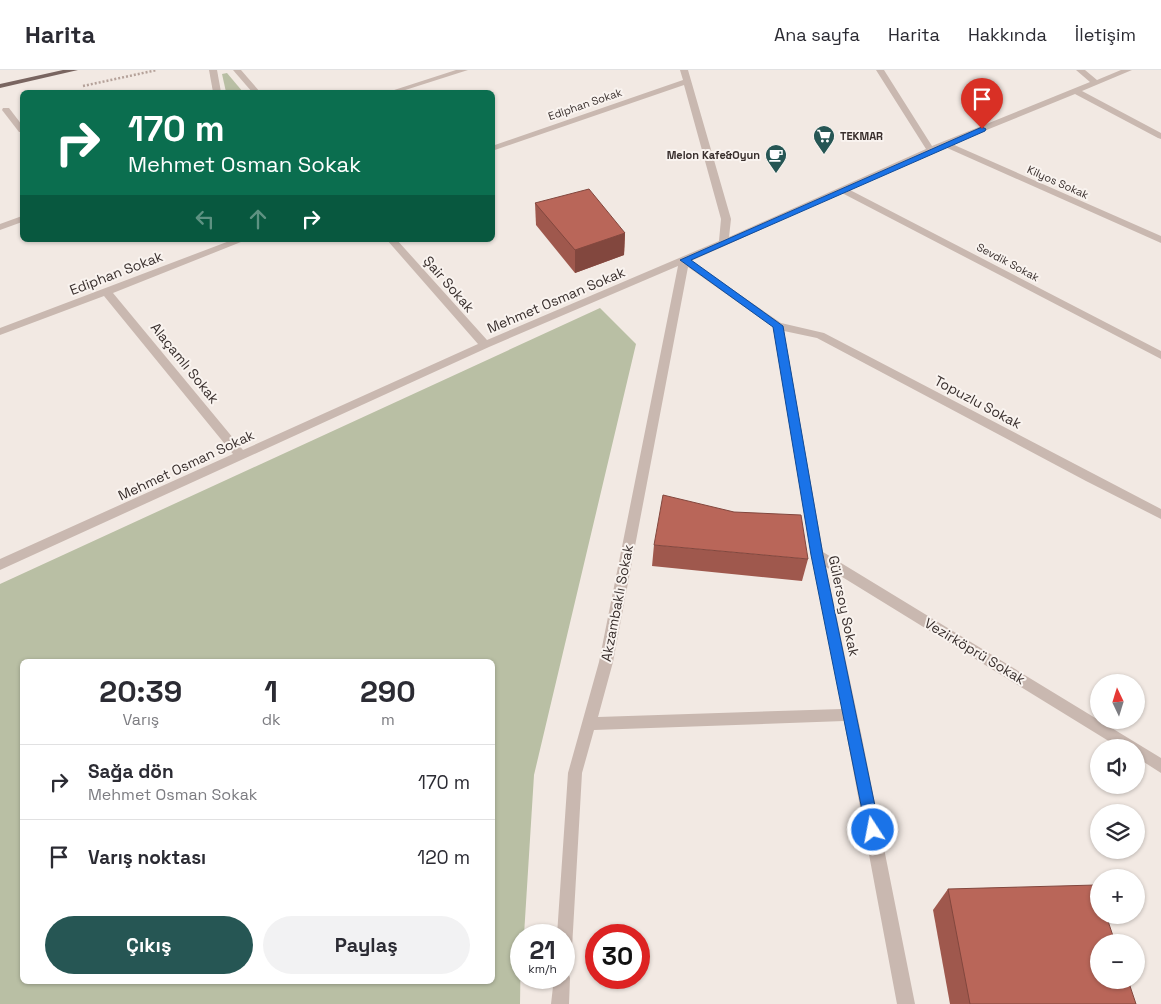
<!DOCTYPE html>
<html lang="tr">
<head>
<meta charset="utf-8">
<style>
	:root { --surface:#fff; --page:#f2f2f3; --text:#2b2b33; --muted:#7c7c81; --line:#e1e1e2; --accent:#265654 }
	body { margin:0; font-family:"Space Grotesk",sans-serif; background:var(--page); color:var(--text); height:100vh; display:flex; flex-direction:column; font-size:19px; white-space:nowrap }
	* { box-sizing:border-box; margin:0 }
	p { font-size:16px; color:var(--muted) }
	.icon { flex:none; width:28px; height:28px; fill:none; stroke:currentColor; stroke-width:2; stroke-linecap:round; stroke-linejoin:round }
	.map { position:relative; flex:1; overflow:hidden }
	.sheet { position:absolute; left:20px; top:589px; width:475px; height:325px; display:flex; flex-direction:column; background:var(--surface); border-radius:8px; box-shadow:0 1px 4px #0004 }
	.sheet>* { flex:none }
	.banner { position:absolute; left:20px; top:20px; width:475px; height:152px; border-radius:8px; box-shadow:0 1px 4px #0004; background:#0b6e4f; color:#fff; overflow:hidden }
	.needle { width:32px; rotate:356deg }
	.fabs { position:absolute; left:1090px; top:604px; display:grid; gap:10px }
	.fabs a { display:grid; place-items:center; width:55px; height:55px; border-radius:50%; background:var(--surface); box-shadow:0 1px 4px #0004; font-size:25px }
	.speed { position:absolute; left:510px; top:854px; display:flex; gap:10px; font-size:25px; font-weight:700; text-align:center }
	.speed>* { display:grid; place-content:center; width:65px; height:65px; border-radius:50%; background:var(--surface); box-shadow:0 1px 4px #0004; line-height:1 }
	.speed small { font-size:12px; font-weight:400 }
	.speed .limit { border:8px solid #d22; background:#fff; color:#111 }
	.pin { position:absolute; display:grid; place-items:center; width:42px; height:42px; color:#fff; margin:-51px -21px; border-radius:50% 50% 50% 0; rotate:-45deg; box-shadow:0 0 5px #0007 }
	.pin .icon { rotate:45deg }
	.me { position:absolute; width:55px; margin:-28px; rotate:349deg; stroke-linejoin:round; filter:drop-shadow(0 0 4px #0008) }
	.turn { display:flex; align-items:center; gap:18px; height:105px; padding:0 25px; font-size:22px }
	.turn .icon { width:65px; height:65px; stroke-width:2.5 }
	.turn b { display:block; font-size:35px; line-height:42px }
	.lanes { display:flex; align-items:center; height:48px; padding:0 25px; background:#0003; justify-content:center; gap:25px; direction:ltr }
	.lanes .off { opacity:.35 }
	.eta { display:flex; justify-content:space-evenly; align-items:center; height:85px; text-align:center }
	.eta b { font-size:30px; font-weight:700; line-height:35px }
	.button { display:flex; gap:10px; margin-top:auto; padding:10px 25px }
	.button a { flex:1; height:58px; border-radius:30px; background:var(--accent); color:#fff; font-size:20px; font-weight:700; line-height:58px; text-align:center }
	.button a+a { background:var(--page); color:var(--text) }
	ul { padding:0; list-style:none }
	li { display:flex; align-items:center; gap:15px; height:75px; padding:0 25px; border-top:1px solid var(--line) }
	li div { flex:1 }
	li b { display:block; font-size:19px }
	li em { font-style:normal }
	header { display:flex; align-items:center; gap:30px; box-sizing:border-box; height:70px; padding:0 25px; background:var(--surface); border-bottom:1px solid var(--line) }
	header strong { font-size:24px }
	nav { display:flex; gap:28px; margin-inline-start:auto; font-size:18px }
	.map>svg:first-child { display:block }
</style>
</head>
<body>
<header>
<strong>Harita</strong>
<nav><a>Ana sayfa</a><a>Harita</a><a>Hakkında</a><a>İletişim</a></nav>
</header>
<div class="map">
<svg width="1161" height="934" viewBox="0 0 1161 934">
	<rect width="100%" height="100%" fill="#f2e9e3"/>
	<g fill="#b9bfa4" fill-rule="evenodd">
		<path d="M 227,3 L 243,22 L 226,22 L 222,4 Z"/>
		<path d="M 600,238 L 636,274 L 534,705 L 524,865 L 521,865 L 520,934 L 0,934 L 0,514 ZM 22,591 L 492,591 L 492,911 L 22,911 Z"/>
	</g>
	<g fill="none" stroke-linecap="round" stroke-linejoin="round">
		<path stroke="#b5a29a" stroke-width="2.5" stroke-dasharray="2 2" stroke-linecap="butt" d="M 83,16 L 157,0"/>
		<g fill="#c9b8b0" fill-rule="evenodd">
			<path d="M 209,0 L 217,0 L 221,22 L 213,22 Z"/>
			<path d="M 233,0 L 241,0 L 260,22 L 252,22 Z"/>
			<path d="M 456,0 L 468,0 L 399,22 L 388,22 Z"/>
			<path d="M 680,0 L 688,0 L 731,149 L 729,167 L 926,79 L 876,0 L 884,0 L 932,76 L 1090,12 L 1076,0 L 1085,0 L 1097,10 L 1121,0 L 1132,0 L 1082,21 L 1161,63 L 1161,69 L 1158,68 L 1075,24 L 952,74 L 1161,166 L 1161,173 L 945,77 L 850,120 L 1161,281 L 1161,289 L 842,123 L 691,191 L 781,253 L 824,263 L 1161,439 L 1161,449 L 1086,411 L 817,268 L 784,261 L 823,482 L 1161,688 L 1161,703 L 1136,687 L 1136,678 L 1120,678 L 826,497 L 861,663 L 915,934 L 897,934 L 844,651 L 594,660 L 582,703 L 572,878 L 570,884 L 564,886 L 564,865 L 557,865 L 568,703 L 599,592 L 678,196 L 489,277 L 0,500 L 0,489 L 233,384 L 104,226 L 0,265 L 0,258 L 232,170 L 246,170 L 113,223 L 243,380 L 478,274 L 387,170 L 397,170 L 487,270 L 719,171 L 721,149 L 684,15 L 492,81 L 492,76 L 683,10 ZM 688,197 L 773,257 L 811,485 L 842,639 L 598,647 L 613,592 Z"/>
			<path d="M 3,38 L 9,38 L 22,55 L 22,62 L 19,62 L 2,40 Z"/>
			<path d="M 22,146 L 22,152 L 0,160 L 0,154 Z"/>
			<path d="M 564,900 L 568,902 L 570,908 L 569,934 L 551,934 L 554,908 L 564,908 Z"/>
		</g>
		<path fill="#796560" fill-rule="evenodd" d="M 63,0 L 78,0 L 0,18 L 0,14 Z"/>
	</g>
	<g fill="#9f584d">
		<path d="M 535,133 L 625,163 L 624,185 L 575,203 L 536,155 Z"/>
		<path d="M 654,475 L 808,489 L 802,511 L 652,496 Z"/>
		<path d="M 948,819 L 1136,934 L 950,934 L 933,840 Z"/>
	</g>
	<path fill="#82473e" d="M 625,163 L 624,185 L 575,203 L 575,180 Z"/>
	<g fill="#b96659" stroke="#82473e">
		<path d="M 589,119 L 625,163 L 575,180 L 535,133 Z"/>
		<path d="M 663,425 L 734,442 L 801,445 L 808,489 L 654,475 Z"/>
		<path d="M 1096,815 L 1099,824 L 1099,845 L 1106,845 L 1115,872 L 1099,872 L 1099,910 L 1128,910 L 1136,934 L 970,934 L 948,819 Z"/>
	</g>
	<path fill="#1a73e8" stroke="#114b97" d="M 982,57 L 986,59 L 985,61 L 691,190 L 783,256 L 823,485 L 880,760 L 878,765 L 873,767 L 868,765 L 866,760 L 811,485 L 773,257 L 680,190 Z"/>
	<defs>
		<g id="supermarket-pin" transform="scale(1.125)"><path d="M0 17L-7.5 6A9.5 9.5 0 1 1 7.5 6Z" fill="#265654" stroke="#f9f3ef"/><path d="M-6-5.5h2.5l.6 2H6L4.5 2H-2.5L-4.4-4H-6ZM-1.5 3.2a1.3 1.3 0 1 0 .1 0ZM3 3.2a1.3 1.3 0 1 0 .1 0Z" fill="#fff"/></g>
		<g id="cafe-pin" transform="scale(1.125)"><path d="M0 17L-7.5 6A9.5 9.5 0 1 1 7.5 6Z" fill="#265654" stroke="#f9f3ef"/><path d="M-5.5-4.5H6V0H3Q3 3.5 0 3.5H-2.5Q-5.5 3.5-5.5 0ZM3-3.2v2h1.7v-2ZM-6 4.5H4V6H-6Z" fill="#fff"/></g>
	</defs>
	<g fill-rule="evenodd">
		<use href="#supermarket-pin" x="824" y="66"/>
		<use href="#cafe-pin" x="776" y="85"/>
	</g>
	<g text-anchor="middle" stroke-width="4" stroke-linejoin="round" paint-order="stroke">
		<g font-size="11" fill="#392f2d" stroke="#f9f3ef">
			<text transform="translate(585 34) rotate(-19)" y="4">Ediphan Sokak</text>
			<text transform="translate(1058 112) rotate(24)" y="4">Kilyos Sokak</text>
			<text transform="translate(1008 192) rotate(28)" y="4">Sevdik Sokak</text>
		</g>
		<g font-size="11" font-weight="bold" fill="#392f2d" stroke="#f9f3ef" text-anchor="start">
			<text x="840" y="70">TEKMAR</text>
			<text x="760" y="89" text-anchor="end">Melon Kafe&amp;Oyun</text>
		</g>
		<g font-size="14" fill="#392f2d" stroke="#f9f3ef">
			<text transform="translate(116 203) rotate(-21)" y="5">Ediphan Sokak</text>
			<text transform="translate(449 214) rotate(49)" y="5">Şair Sokak</text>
			<text transform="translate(556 230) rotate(-23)" y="5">Mehmet Osman Sokak</text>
			<text transform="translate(185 293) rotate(51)" y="5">Alaçamlı Sokak</text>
			<text transform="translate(978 332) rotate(28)" y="5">Topuzlu Sokak</text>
			<text transform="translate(186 395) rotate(-25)" y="5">Mehmet Osman Sokak</text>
			<text transform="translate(617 533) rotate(-79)" y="5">Akzambaklı Sokak</text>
			<text transform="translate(844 536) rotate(78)" y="5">Gülersoy Sokak</text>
			<text transform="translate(975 581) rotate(31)" y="5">Vezirköprü Sokak</text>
		</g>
	</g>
</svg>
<div class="fabs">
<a><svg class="needle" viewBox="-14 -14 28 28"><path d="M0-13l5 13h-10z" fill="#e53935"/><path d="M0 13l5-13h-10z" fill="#7c7c81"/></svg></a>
<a><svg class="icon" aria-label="sound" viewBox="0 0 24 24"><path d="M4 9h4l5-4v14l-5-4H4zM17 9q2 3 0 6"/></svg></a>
<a><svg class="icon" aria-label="layers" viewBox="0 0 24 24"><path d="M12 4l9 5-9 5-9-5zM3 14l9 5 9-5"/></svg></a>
<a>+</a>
<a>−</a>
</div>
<div class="speed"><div>21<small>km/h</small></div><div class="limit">30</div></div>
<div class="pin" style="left:982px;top:59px;background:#d93025"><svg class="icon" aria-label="arrive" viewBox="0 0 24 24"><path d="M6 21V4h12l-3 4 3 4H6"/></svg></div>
<svg class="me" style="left:873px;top:760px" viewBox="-20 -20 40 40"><circle r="17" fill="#1a73e8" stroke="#fff" stroke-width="3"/><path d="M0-11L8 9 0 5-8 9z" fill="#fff"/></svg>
<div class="banner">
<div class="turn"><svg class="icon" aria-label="right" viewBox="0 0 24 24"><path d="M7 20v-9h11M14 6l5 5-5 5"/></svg><div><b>170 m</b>Mehmet Osman Sokak</div></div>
<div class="lanes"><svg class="icon off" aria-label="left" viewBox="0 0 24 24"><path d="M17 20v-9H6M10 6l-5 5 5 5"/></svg><svg class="icon off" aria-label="ahead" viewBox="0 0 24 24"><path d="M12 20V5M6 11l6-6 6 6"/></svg><svg class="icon" aria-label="right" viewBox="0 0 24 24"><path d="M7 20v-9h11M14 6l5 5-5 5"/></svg></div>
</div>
<section class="sheet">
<div class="eta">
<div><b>20:39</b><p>Varış</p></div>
<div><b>1</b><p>dk</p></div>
<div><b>290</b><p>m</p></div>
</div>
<ul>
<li><svg class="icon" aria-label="right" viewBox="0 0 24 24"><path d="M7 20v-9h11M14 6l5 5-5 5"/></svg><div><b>Sağa dön</b><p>Mehmet Osman Sokak</p></div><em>170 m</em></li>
<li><svg class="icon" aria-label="arrive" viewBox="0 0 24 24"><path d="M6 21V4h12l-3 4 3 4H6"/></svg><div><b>Varış noktası</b></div><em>120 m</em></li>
</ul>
<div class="button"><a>Çıkış</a><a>Paylaş</a></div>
</section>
</div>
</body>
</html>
